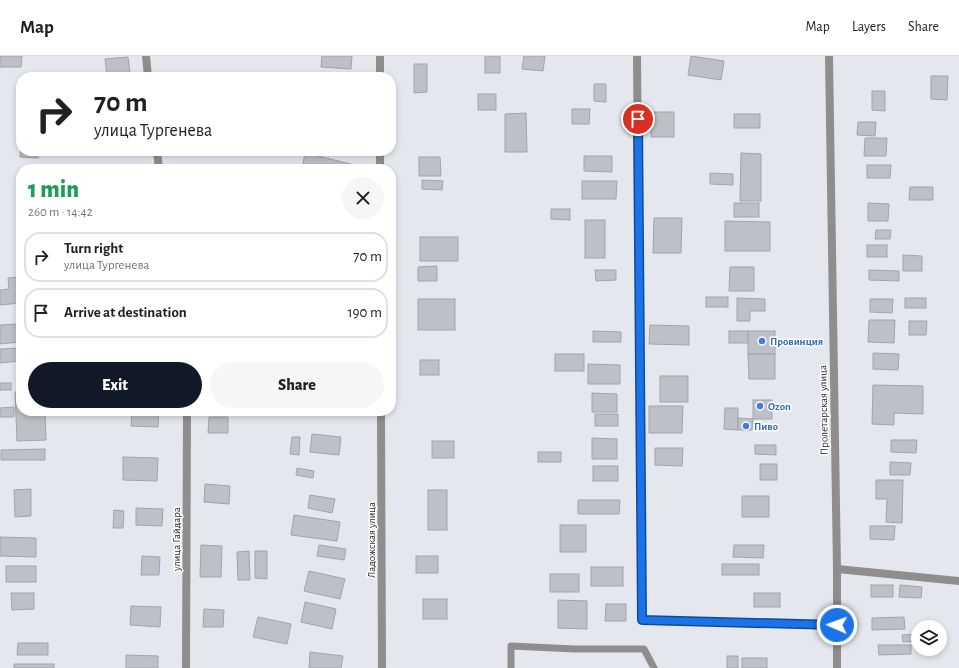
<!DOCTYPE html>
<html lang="en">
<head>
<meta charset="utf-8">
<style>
	:root { --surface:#fff; --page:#f6f6f6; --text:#202124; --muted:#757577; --line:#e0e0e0; --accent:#111827 }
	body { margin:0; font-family:"Alegreya Sans",sans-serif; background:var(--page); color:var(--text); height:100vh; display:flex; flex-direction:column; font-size:15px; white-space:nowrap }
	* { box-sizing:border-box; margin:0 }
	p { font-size:13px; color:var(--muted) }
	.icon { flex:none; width:22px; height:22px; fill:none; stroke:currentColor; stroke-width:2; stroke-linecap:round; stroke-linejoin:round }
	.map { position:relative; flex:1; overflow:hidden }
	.panel { position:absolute; left:16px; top:108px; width:380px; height:252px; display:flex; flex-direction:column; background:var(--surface); border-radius:16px; box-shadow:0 2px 6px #0003 }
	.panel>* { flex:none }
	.banner { position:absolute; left:16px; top:16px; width:380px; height:84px; border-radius:16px; box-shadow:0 2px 6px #0003; background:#fff; color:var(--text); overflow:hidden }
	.controls { position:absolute; left:911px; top:564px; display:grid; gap:8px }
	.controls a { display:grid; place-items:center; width:36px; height:36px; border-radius:50%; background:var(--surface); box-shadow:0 2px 6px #0003; font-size:20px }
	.pin { position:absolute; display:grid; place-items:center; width:34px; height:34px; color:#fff; margin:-17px; border:2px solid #fff; border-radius:50%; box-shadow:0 1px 4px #0007 }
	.me { position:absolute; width:44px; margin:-22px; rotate:272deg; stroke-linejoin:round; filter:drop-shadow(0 0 3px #0008) }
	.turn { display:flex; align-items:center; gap:14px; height:84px; padding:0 12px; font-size:18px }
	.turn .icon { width:52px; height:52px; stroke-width:2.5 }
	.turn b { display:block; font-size:28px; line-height:34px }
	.round { display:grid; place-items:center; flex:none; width:42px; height:42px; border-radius:21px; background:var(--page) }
	.head { display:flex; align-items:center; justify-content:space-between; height:68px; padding:0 12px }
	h1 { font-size:24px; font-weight:800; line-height:30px; color:#1e9e55 }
	.primary-button { display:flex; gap:8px; margin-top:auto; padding:8px 12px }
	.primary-button a { flex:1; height:46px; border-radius:24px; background:var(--accent); color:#fff; font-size:16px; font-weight:800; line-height:46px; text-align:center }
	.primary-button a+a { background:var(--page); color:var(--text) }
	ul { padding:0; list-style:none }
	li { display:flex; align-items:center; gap:12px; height:50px; margin:0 8px 6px; padding:0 4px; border:2px solid var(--line); border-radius:16px }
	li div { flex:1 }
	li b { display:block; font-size:15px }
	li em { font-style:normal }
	header { display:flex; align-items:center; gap:24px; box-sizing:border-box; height:56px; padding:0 20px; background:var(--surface); border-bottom:1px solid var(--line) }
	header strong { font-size:19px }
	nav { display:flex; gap:22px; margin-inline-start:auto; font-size:14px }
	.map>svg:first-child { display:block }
</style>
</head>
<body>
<header>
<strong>Map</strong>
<nav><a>Map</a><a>Layers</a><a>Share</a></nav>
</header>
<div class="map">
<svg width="959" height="612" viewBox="0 0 959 612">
	<rect width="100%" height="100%" fill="#e4e8ee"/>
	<g fill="#bdc1c7" stroke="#a0a5aa">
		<path d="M 0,0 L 22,0 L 21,11 L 0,11 Z"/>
		<path d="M 322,0 L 352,0 L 351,13 L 321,11 Z"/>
		<rect x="485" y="0" width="15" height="17"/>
		<path d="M 524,0 L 545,0 L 543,15 L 522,13 Z"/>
		<path d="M 691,0 L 724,5 L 721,24 L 688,19 Z"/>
		<path d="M 128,1 L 130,17 L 107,20 L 105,3 Z"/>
		<path d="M 414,8 L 427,8 L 427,36 L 414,37 Z"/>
		<path d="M 931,20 L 948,20 L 947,44 L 931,43 Z"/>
		<path d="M 594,28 L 606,28 L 606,46 L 594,45 Z"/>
		<path d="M 872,35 L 885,35 L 885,55 L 872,54 Z"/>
		<rect x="478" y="38" width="18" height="16"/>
		<path d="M 572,53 L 590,53 L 589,68 L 572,68 Z"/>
		<rect x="651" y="56" width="23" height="25"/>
		<path d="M 526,57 L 527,96 L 505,96 L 505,58 Z"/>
		<rect x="734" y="58" width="26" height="14"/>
		<path d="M 858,66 L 876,66 L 875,80 L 857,79 Z"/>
		<path d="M 865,82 L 887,82 L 886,100 L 864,100 Z"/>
		<path d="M 21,89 L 21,95 L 38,95 L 38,102 L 20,101 Z"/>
		<path d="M 305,97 L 351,108 L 350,113 L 302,113 Z"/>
		<path d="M 741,97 L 761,98 L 761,145 L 740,145 Z"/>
		<path d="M 584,100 L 612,100 L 612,116 L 584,115 Z"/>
		<path d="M 419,101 L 440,101 L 441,120 L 419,120 Z"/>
		<path d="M 867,109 L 891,109 L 890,122 L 867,122 Z"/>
		<path d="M 710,117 L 733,118 L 733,129 L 710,128 Z"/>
		<path d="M 422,124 L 443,125 L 442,134 L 422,133 Z"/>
		<path d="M 582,125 L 617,125 L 616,143 L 582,143 Z"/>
		<path d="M 910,131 L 933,131 L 933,144 L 909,144 Z"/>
		<rect x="734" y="147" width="25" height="14"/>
		<path d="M 868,147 L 889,148 L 888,165 L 868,165 Z"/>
		<path d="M 551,153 L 570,153 L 570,164 L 551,163 Z"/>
		<path d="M 654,162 L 682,162 L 681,197 L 653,197 Z"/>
		<rect x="585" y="164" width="20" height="38"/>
		<path d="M 725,165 L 770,166 L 770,195 L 725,195 Z"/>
		<path d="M 876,174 L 891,174 L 890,183 L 875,183 Z"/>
		<rect x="420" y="181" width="38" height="24"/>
		<rect x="867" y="189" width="20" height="12"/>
		<rect x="17" y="191" width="4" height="12"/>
		<path d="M 903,199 L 922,200 L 922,215 L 903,215 Z"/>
		<path d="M 437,210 L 437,225 L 418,225 L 418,211 Z"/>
		<path d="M 730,211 L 754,211 L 754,235 L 729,235 Z"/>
		<path d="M 595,214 L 616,214 L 616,224 L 596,225 Z"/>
		<path d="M 869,214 L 899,215 L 899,225 L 869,224 Z"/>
		<path d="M 21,221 L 21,247 L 0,249 L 0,234 L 9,233 L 8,222 Z"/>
		<rect x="706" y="241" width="22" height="10"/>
		<path d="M 737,242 L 765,243 L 765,255 L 750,255 L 750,265 L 737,265 Z"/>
		<rect x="905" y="242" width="21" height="10"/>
		<rect x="418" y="243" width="37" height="31"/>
		<path d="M 870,243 L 893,243 L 892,257 L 870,256 Z"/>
		<path d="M 869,264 L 895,264 L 894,287 L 868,286 Z"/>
		<path d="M 909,265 L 927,265 L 926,279 L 909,279 Z"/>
		<path d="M 18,268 L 20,286 L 0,288 L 0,269 Z"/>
		<path d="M 650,269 L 689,270 L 689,289 L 649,288 Z"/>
		<path d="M 593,275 L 621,276 L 621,286 L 593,286 Z"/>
		<rect x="729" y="275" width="19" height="12"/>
		<rect x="748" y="275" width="27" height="23"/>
		<path d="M 21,292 L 21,305 L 0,307 L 0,293 Z"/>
		<path d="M 873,297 L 899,298 L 898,314 L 873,313 Z"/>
		<rect x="555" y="298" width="29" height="17"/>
		<path d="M 748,298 L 775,298 L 775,323 L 749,323 Z"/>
		<rect x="420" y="304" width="19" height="15"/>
		<path d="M 588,308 L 620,309 L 620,328 L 588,328 Z"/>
		<rect x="660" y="320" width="28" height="26"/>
		<rect x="0" y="327" width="11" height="7"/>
		<path d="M 873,329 L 923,330 L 923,358 L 894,357 L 894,369 L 872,368 Z"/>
		<path d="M 21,335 L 21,355 L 45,355 L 46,384 L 17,385 L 15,336 Z"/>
		<path d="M 592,337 L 617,338 L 617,356 L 592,356 Z"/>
		<rect x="753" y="344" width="19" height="19"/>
		<path d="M 649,350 L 683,350 L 682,377 L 649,377 Z"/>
		<path d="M 14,351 L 14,361 L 0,361 L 0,352 Z"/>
		<path d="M 725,352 L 738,352 L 738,374 L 724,373 Z"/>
		<path d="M 132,355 L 159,355 L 158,371 L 131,370 Z"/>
		<rect x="595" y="358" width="23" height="12"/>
		<path d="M 209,361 L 228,361 L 228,377 L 208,377 Z"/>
		<path d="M 738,362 L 753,363 L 752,374 L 738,374 Z"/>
		<path d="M 312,378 L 341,381 L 339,399 L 310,396 Z"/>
		<path d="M 292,381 L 300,381 L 299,399 L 290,398 Z"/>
		<path d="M 592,382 L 617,383 L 617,403 L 592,403 Z"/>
		<path d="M 891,384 L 917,384 L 916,397 L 891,396 Z"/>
		<rect x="432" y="385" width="22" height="17"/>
		<path d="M 755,389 L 776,389 L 776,399 L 755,398 Z"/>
		<path d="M 655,392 L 683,392 L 682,410 L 655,409 Z"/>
		<path d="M 45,393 L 45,404 L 1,404 L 1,394 Z"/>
		<rect x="538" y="396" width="23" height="10"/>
		<path d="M 123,401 L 158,402 L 157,425 L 123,424 Z"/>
		<path d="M 890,406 L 911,407 L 910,419 L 890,419 Z"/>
		<rect x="760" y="408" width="17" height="16"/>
		<rect x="593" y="410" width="25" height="15"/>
		<path d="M 297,412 L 314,415 L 313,422 L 296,419 Z"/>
		<path d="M 876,424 L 903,424 L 902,467 L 886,466 L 887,443 L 876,443 Z"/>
		<path d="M 205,428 L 230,430 L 229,448 L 204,446 Z"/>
		<path d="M 31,433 L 31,460 L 15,461 L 14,434 Z"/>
		<rect x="428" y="434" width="19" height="40"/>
		<path d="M 310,439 L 335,443 L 332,457 L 308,452 Z"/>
		<rect x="742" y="440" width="27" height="21"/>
		<path d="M 578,444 L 620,444 L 619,458 L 578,458 Z"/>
		<path d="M 136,452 L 163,453 L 162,470 L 136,469 Z"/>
		<path d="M 114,454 L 124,455 L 123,472 L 113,472 Z"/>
		<path d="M 294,459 L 340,466 L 337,485 L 291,479 Z"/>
		<rect x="560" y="469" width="26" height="27"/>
		<path d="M 870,470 L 895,470 L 894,484 L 870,483 Z"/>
		<path d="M 0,481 L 36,482 L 36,501 L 0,500 Z"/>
		<path d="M 201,489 L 222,490 L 221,521 L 200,521 Z"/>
		<path d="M 319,489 L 346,493 L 344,504 L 317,500 Z"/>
		<path d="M 734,489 L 764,489 L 763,502 L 733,501 Z"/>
		<path d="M 249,495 L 250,524 L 238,524 L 237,496 Z"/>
		<path d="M 255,495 L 267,495 L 267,523 L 255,522 Z"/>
		<path d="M 142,500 L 160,501 L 159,519 L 141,519 Z"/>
		<rect x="416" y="500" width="22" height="17"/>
		<rect x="722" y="508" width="37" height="11"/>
		<rect x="6" y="510" width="30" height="16"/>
		<rect x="591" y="511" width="32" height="19"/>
		<path d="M 309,515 L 345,523 L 340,543 L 304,535 Z"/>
		<rect x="550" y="518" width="29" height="18"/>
		<rect x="871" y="529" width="22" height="12"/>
		<path d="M 900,529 L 922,531 L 921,542 L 899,541 Z"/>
		<path d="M 11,537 L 34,537 L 34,553 L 12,554 Z"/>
		<rect x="754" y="537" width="26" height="14"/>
		<rect x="423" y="543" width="24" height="20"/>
		<path d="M 558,544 L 587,545 L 587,573 L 558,572 Z"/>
		<path d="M 305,546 L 336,553 L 332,573 L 301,566 Z"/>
		<path d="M 606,548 L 626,548 L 626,565 L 605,565 Z"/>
		<path d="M 131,550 L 161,551 L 160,571 L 130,569 Z"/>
		<path d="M 204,553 L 224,554 L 223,571 L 203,571 Z"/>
		<path d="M 258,561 L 291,568 L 287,588 L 253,581 Z"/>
		<path d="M 904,561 L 905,573 L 872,574 L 872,562 Z"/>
		<path d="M 918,578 L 918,585 L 903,586 L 902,579 Z"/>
		<path d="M 18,587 L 48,587 L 48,599 L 17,599 Z"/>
		<path d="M 878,589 L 911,589 L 911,598 L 879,599 Z"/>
		<path d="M 310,596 L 343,600 L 341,612 L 309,612 Z"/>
		<path d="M 126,599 L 158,600 L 158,612 L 126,612 Z"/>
		<rect x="727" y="600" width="11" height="12"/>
		<rect x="742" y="602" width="25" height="10"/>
		<rect x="14" y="608" width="40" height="4"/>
	</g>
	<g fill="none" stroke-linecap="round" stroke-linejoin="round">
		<path stroke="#908d8e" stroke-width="7" d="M 511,612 L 511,590 L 575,593 L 644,593 L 654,612"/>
		<g stroke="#908d8e" stroke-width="8">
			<path d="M 146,0 L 148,21"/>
			<path d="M 380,0 L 380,21"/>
			<path d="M 637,0 L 642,564 L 837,569"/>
			<path d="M 157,95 L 159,113"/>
			<path d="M 380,95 L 380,113"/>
			<path d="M 381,355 L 382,612"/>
			<path d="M 837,513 L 959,525"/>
			<path d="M 186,612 L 187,355"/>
		</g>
		<path stroke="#908d8e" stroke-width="8" d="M 829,0 L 837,513 L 837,612"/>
	</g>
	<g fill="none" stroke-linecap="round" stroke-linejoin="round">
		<g stroke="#114b97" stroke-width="10">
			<path id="route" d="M 638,63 L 642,564 L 837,569"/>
		</g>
		<use href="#route" stroke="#1a73e8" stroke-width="7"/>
	</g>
	<g fill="#3f7fe0" stroke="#fff" stroke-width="1.5">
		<circle cx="762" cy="285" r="4"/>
		<circle cx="760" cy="350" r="4"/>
		<circle cx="746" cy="370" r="4"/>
	</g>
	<g text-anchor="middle" stroke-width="3" stroke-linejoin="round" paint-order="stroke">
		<g font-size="11" font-weight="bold" fill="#366cbe" stroke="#fff" text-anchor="start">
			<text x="770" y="289">Провинция</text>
			<text x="768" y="354">Ozon</text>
			<text x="754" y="374">Пиво</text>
		</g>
		<g font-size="11" fill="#27282a" stroke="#fff">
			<text transform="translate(823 354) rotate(-91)" y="4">Пролетарская улица</text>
			<text transform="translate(176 483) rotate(-90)" y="4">улица Гайдара</text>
			<text transform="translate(371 484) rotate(-90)" y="4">Ладожская улица</text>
		</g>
	</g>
</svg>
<div class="controls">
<a><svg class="icon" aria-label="layers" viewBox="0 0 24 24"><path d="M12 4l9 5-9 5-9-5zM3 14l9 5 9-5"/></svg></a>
</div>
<div class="pin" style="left:638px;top:63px;background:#d93025"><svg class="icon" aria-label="arrive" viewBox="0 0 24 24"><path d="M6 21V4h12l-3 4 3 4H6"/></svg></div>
<svg class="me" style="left:837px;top:569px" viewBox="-20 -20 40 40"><circle r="17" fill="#1a73e8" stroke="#fff" stroke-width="3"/><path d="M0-11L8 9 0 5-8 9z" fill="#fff"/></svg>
<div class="banner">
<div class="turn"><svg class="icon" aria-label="right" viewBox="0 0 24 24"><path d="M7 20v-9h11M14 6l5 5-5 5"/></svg><div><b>70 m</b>улица Тургенева</div></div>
</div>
<section class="panel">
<div class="head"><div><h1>1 min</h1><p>260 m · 14:42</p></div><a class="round"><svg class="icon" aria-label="close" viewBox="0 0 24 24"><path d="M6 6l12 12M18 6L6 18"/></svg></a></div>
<ul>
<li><svg class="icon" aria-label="right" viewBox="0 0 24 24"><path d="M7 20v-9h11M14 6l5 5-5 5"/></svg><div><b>Turn right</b><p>улица Тургенева</p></div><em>70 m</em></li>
<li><svg class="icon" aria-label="arrive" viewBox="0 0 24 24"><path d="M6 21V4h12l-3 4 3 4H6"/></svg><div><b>Arrive at destination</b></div><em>190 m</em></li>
</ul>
<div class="primary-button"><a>Exit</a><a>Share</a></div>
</section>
</div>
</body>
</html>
